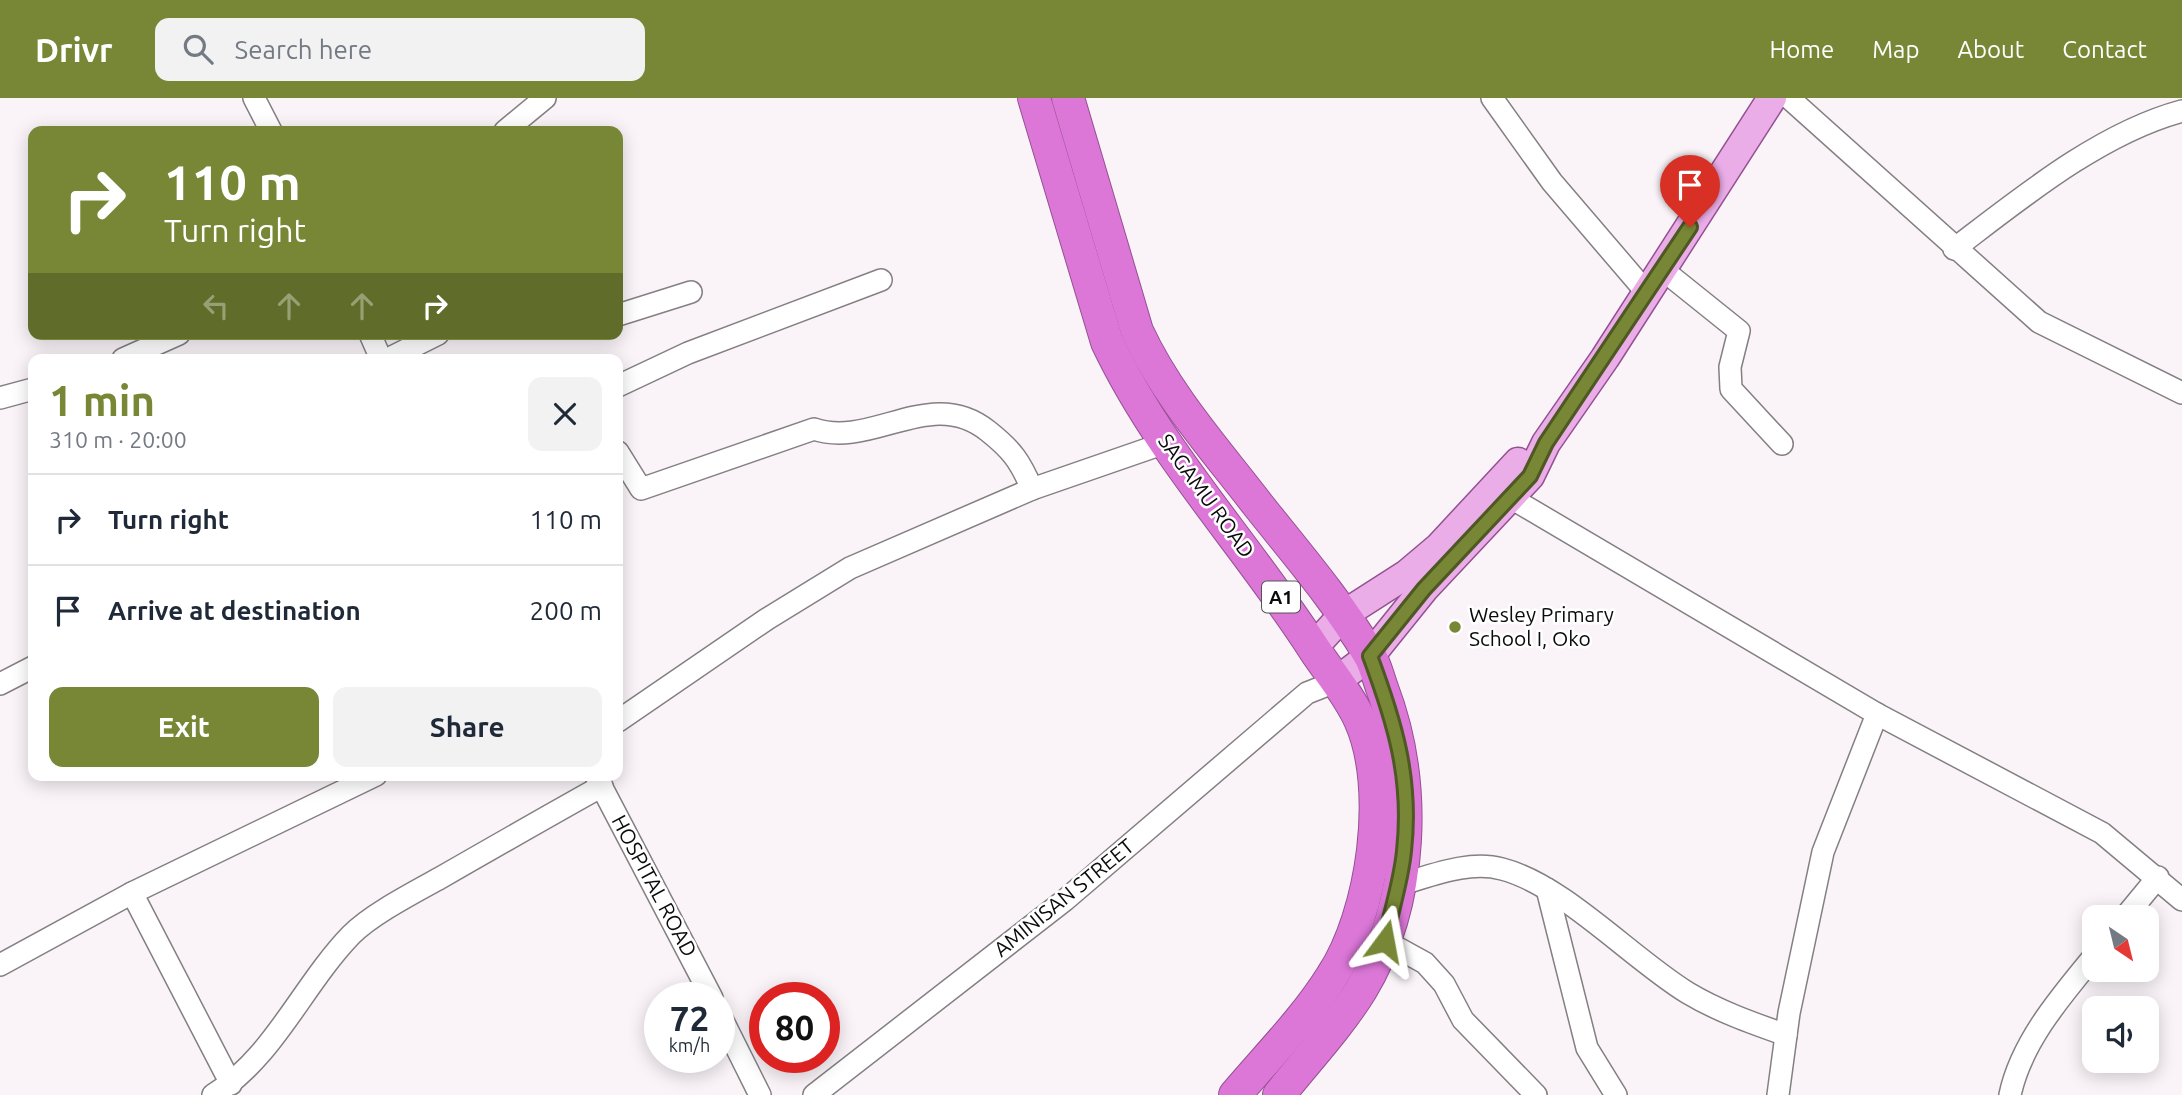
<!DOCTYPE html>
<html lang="en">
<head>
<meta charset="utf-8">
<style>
	:root { --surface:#fff; --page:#f2f2f3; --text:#1f2937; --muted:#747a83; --line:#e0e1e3; --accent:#778735 }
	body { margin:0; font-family:Ubuntu,sans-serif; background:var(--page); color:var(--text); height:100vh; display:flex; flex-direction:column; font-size:26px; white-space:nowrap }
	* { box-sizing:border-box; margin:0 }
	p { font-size:23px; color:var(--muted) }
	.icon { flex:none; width:38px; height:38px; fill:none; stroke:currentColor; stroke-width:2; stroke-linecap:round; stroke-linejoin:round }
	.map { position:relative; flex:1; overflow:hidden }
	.sheet { position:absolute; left:28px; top:256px; width:595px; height:427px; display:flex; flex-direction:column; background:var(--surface); border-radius:14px; box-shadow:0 4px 18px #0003 }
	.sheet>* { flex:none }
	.banner { position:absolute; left:28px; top:28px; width:595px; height:214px; border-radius:14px; box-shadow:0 4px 18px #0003; background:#778735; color:#fff; overflow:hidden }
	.needle { width:46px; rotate:145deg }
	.fabs { position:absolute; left:2082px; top:807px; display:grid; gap:14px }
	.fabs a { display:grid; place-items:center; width:77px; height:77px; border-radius:14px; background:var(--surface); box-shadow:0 4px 18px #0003; font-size:35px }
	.speed { position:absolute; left:644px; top:884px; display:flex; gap:14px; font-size:35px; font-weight:700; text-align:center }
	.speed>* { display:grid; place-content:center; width:91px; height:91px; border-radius:50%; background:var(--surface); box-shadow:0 4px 18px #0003; line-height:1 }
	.speed small { font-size:18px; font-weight:400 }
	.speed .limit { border:10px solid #d22; background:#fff; color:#111 }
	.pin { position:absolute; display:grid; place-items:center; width:60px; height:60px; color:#fff; margin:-72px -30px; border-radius:50% 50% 50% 0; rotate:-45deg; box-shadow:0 0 7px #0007 }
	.pin .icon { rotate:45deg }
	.me { position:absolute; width:77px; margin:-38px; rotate:13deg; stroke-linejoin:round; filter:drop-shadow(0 0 5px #0008) }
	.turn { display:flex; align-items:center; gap:24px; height:147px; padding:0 21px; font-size:32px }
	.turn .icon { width:91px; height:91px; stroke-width:2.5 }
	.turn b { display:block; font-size:49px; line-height:60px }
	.lanes { display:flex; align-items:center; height:66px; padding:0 21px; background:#0003; justify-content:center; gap:35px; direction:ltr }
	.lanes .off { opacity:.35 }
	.round { display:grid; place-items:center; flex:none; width:74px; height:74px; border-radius:14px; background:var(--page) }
	.summary { display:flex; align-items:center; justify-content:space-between; height:119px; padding:0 21px }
	h1 { font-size:42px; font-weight:600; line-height:52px; color:var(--accent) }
	.action { display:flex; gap:14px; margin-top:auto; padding:14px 21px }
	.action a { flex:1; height:80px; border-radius:14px; background:var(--accent); color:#fff; font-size:28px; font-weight:600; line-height:80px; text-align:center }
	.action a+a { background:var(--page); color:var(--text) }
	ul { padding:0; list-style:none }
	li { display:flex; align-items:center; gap:21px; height:91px; padding:0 21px; border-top:2px solid var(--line) }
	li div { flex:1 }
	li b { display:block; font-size:26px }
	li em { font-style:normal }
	header { display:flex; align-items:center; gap:42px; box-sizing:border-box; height:98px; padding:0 35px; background:var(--accent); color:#fff }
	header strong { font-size:33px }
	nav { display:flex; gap:38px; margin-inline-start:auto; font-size:24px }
	.search { width:490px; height:63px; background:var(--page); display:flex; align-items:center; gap:18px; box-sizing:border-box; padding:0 24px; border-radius:14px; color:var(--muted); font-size:26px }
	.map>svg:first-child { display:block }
</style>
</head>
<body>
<header>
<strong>Drivr</strong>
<div class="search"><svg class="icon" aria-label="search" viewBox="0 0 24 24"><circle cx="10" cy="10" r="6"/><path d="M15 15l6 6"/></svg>Search here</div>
<nav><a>Home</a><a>Map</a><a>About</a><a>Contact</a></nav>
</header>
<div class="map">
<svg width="2182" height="997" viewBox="0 0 2182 997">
	<rect width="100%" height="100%" fill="#faf4f9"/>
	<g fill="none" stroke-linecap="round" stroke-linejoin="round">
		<g stroke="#847f83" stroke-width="24">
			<g id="minor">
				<path d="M 254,0 L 271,33"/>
				<path d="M 1492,0 L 1552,84 L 1647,195"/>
				<path d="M 1789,0 L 2039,224 L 2182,295"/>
				<path d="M 505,33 L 545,0"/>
				<path d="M 1954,151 C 2021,100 2100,35 2182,13"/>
				<path d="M 1663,172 L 1739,233 L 1730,269 L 1731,291 L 1782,346"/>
				<path d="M 618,217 L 691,194"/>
				<path d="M 370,236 L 381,261"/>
				<path d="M 123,261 L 179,236"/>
				<path d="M 388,261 L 438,236"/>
				<path d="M 618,288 L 688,255 L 881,182"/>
				<path d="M 0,300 L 33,291"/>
				<path d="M 618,354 L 641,391 L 814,331 C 872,351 931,287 988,333 C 1012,352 1020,363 1032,391"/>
				<path d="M 1511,400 L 1877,616 L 2102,735 L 2182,802"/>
				<path d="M 0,586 L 33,569"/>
				<path d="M 618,623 L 767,521 L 850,470 L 1032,391 L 1165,345"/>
				<path d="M 596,678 L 712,900"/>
				<path d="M 1398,787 C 1431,778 1468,762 1502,771 C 1564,787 1632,861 1688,895 C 1718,913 1752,925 1786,937"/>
				<path d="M 1547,791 L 1587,950 L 1616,997"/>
				<path d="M 132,795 L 231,986"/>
				<path d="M 2125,819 L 2158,779"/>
				<path d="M 1385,843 L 1425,865 L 1444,886 L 1463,922 L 1536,997"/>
				<path d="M 0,867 L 132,795 L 376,677"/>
				<path d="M 719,915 L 760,997"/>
				<path d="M 213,997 C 275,958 301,889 351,837 C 372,816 413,795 440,780 C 494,749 548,718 602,688"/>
				<path d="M 814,997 L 1065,802 L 1307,595 L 1335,584"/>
				<path d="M 1778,997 L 1789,915 L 1823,754 L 1877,616"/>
				<path d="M 2010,997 C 2021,944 2062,897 2095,857"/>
			</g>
		</g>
		<g stroke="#935191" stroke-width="31">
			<g id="major">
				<path d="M 1313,550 L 1343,517 L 1407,476 L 1439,449 L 1518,364"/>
				<path d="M 1335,584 L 1370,558 L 1424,491 L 1530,378 L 1546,345 L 1605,260 L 1772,0"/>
			</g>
		</g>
		<g stroke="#935191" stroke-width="34">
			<g id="highway">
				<path d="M 1034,0 L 1107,244 C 1160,356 1247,447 1314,551 C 1329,574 1349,597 1360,622 C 1391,690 1373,816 1332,878 C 1305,921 1268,958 1235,997"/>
				<path d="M 1068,0 L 1137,233 C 1167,298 1215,351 1258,407 C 1296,455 1337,502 1369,556 C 1375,566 1378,579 1382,590 C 1418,685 1414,804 1361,892 C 1338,929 1306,963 1279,997"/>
			</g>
		</g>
		<use href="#minor" stroke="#fff" stroke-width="21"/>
		<use href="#major" stroke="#eaade8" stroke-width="28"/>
		<use href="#highway" stroke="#dc77d8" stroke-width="32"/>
	</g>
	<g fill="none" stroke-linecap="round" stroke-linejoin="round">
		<g stroke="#4d5822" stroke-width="18">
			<path id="route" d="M 1385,843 C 1391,813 1401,784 1404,753 C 1412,681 1395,625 1370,558 L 1424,491 L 1530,378 L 1546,345 L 1690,129"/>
		</g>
		<use href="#route" stroke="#778735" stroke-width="12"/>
	</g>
	<circle fill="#778735" stroke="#fff" stroke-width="2.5" cx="1455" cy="529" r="7"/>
	<g text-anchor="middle" stroke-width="5" stroke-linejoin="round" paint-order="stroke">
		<rect fill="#fff" stroke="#555455" stroke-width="2" x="1262" y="483.5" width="38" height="31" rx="5"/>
		<g font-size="19" font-weight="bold" fill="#0c0b0c">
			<text x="1281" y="506">A1</text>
		</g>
		<g font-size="21" fill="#0c0b0c" stroke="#fff">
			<text transform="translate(1206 398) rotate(54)" y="7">SAGAMU ROAD</text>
			<text transform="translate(654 788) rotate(62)" y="7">HOSPITAL ROAD</text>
			<text transform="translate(1064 800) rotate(-39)" y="7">AMINISAN STREET</text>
		</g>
		<g font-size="21" fill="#0c0b0c" stroke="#fff" text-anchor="start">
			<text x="1469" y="524">Wesley Primary<tspan x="1469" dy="24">School I, Oko</tspan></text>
		</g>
	</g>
</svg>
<div class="fabs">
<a><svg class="needle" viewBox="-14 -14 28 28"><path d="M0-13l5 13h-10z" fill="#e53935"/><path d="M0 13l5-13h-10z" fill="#747a83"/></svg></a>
<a><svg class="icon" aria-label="sound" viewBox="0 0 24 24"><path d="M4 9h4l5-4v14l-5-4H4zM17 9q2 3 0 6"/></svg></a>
</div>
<div class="speed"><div>72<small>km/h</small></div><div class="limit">80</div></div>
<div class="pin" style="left:1690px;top:129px;background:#d93025"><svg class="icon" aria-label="arrive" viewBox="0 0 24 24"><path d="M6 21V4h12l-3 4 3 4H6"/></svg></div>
<svg class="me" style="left:1385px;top:843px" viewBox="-20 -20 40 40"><path d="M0-17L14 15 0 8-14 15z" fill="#778735" stroke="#fff" stroke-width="4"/></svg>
<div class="banner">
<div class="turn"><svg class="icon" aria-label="right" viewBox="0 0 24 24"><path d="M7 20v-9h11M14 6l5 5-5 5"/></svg><div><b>110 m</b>Turn right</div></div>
<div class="lanes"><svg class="icon off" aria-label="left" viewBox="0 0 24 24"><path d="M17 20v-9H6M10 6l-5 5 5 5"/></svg><svg class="icon off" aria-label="ahead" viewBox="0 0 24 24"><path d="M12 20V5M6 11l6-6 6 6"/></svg><svg class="icon off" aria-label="ahead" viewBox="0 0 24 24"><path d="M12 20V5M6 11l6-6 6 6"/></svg><svg class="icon" aria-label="right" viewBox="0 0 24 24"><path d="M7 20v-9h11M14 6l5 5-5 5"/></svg></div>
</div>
<section class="sheet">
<div class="summary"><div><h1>1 min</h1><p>310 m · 20:00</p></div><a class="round"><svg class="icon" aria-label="close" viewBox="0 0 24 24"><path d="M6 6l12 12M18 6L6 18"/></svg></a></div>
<ul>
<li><svg class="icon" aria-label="right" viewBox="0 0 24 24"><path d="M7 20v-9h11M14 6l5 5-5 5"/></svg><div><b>Turn right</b></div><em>110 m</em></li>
<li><svg class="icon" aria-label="arrive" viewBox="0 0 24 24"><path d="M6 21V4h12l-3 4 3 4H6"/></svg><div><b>Arrive at destination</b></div><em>200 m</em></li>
</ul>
<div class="action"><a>Exit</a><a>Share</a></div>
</section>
</div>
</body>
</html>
